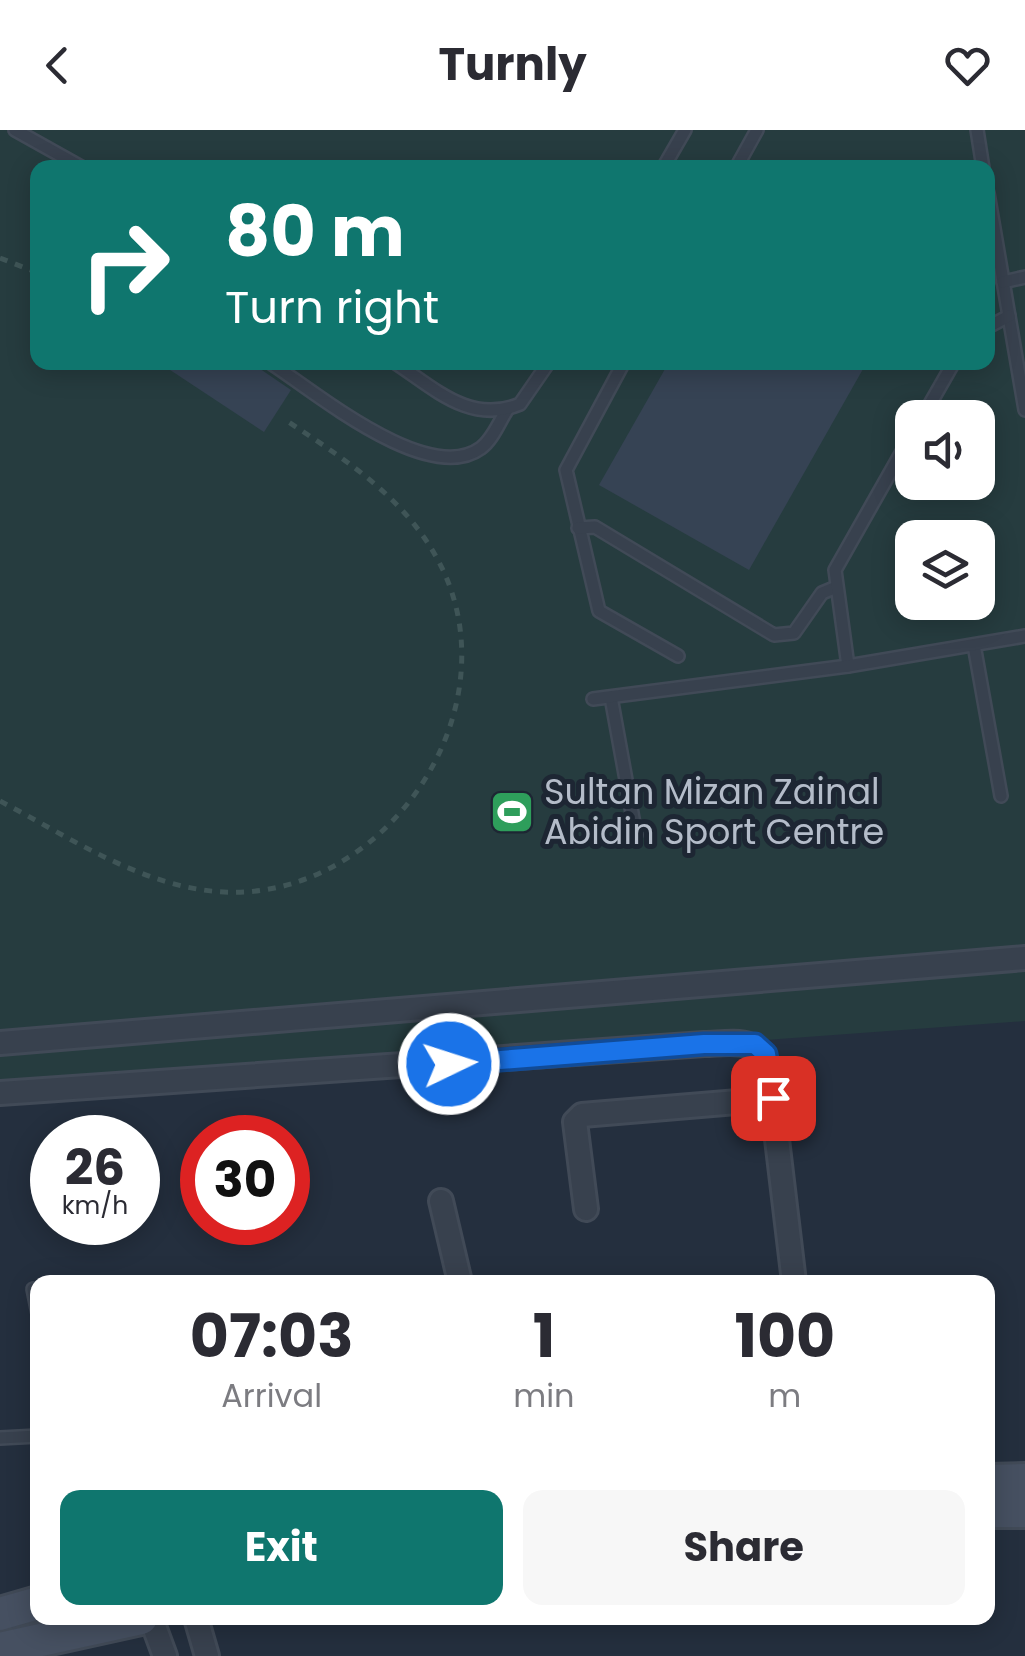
<!DOCTYPE html>
<html lang="en">
<head>
<meta charset="utf-8">
<style>
	:root { --surface:#fff; --page:#f7f7f7; --text:#2b2b33; --muted:#7c7c81; --accent:#0f766e }
	body { margin:0; font-family:Poppins,sans-serif; background:var(--page); color:var(--text); height:100vh; display:flex; flex-direction:column; font-size:38px; white-space:nowrap }
	* { box-sizing:border-box; margin:0 }
	p { font-size:32px; color:var(--muted) }
	.icon { flex:none; width:55px; height:55px; fill:none; stroke:currentColor; stroke-width:2; stroke-linecap:round; stroke-linejoin:round }
	.map { position:relative; flex:1; overflow:hidden }
	.drawer { position:absolute; left:30px; top:1145px; width:965px; height:350px; display:flex; flex-direction:column; background:var(--surface); border-radius:20px; box-shadow:0 5px 25px #0003 }
	.drawer>* { flex:none }
	.top-card { position:absolute; left:30px; top:30px; width:965px; height:210px; border-radius:20px; box-shadow:0 5px 25px #0003; background:#0f766e; color:#fff; overflow:hidden }
	.controls { position:absolute; left:895px; top:270px; display:grid; gap:20px }
	.controls a { display:grid; place-items:center; width:100px; height:100px; border-radius:20px; background:var(--surface); box-shadow:0 5px 25px #0003; font-size:50px }
	.speed { position:absolute; left:30px; top:985px; display:flex; gap:20px; font-size:50px; font-weight:700; text-align:center }
	.speed>* { display:grid; place-content:center; width:130px; height:130px; border-radius:50%; background:var(--surface); box-shadow:0 5px 25px #0003; line-height:1 }
	.speed small { font-size:25px; font-weight:400 }
	.speed .limit { border:15px solid #d22; background:#fff; color:#111 }
	.pin { position:absolute; display:grid; place-items:center; width:85px; height:85px; color:#fff; margin:-42px; border-radius:20px; box-shadow:0 5px 15px #0006 }
	.me { position:absolute; width:110px; margin:-55px; rotate:86deg; stroke-linejoin:round; filter:drop-shadow(0 0 8px #0008) }
	.turn { display:flex; align-items:center; gap:35px; height:210px; padding:0 30px; font-size:45px }
	.turn .icon { width:130px; height:130px; stroke-width:2.5 }
	.turn b { display:block; font-size:70px; line-height:85px }
	.eta { display:flex; justify-content:space-evenly; align-items:center; height:170px; text-align:center }
	.eta b { font-size:60px; font-weight:700; line-height:70px }
	.action { display:flex; gap:20px; margin-top:auto; padding:20px 30px }
	.action a { flex:1; height:115px; border-radius:20px; background:var(--accent); color:#fff; font-size:40px; font-weight:700; line-height:115px; text-align:center }
	.action a+a { background:var(--page); color:var(--text) }
	header { display:flex; justify-content:space-between; align-items:center; height:130px; padding:0 30px; background:var(--surface); font-size:45px; font-weight:700 }
	.map>svg:first-child { display:block }
</style>
</head>
<body>
<header><svg class="icon" aria-label="back" viewBox="0 0 24 24"><path d="M15 5l-7 7 7 7"/></svg>Turnly<svg class="icon" aria-label="heart" viewBox="0 0 24 24"><path d="M12 20l-8-8c-3-5 5-10 8-4 3-6 11-1 8 4z"/></svg></header>
<div class="map">
<svg width="1025" height="1526" viewBox="0 0 1025 1526">
	<rect width="100%" height="100%" fill="#242f3e"/>
	<path fill="#263c3f" fill-rule="evenodd" d="M 0,0 L 1025,0 L 1025,891 L 0,966 ZM 38,38 L 988,38 L 988,232 L 38,232 ZM 912,288 L 978,288 L 978,352 L 912,352 ZM 912,408 L 978,408 L 978,472 L 912,472 Z"/>
	<g fill="#364354">
		<path d="M 158,232 L 250,232 L 291,260 L 264,302 Z"/>
		<path d="M 669,232 L 867,232 L 749,440 L 599,355 Z"/>
	</g>
	<g fill="none" stroke-linecap="round" stroke-linejoin="round">
		<g stroke="#414a57" stroke-width="16">
			<g id="lane">
				<path d="M 15,0 L 83,38"/>
				<path d="M 977,0 L 983,38"/>
				<path d="M 663,38 L 685,0"/>
				<path d="M 736,38 L 757,0"/>
				<path d="M 988,63 L 1025,280"/>
				<path d="M 1003,152 L 1025,147"/>
				<path d="M 988,197 L 1009,186"/>
				<path d="M 269,232 C 314,261 428,357 481,318 C 493,309 499,292 507,280"/>
				<path d="M 394,232 C 434,258 470,295 520,274 L 549,232"/>
				<path d="M 624,232 L 566,340 L 599,481 L 678,526"/>
				<path d="M 922,288 L 954,232"/>
				<path d="M 578,398 L 595,397 L 774,505 L 794,503 L 822,463 L 834,458"/>
				<path d="M 974,515 L 1001,666"/>
				<path d="M 848,536 L 835,440 L 912,304"/>
				<path d="M 611,567 L 636,705"/>
				<path d="M 593,569 L 848,536 L 1025,506"/>
				<path d="M 33,1159 L 38,1184"/>
				<path d="M 0,1308 L 38,1306"/>
			</g>
		</g>
		<g stroke="#414a57" stroke-width="28">
			<g id="street">
				<path d="M 0,913 L 1025,828"/>
				<path d="M 0,963 L 704,914 C 735,913 762,906 769,942 L 794,1152"/>
				<path d="M 441,1071 L 460,1152"/>
				<path d="M 586,1079 L 575,992 L 582,985 L 773,969"/>
				<path d="M 151,1488 L 165,1526"/>
				<path d="M 196,1488 L 207,1526"/>
			</g>
		</g>
		<g stroke="#414a57" stroke-width="38">
			<g id="secondary">
				<path d="M 988,1351 L 1025,1350"/>
				<path d="M 988,1381 L 1025,1381"/>
				<path d="M 0,1484 L 38,1473"/>
				<path d="M 0,1519 L 141,1488"/>
			</g>
		</g>
		<g stroke="#3f5557" stroke-width="5" stroke-dasharray="8 8" stroke-linecap="butt">
			<path d="M 0,128 L 38,143"/>
			<path d="M 0,671 C 75,710 156,767 245,762 C 395,753 508,579 443,440 C 410,371 349,332 287,291"/>
		</g>
		<use href="#lane" stroke="#38414e" stroke-width="11"/>
		<use href="#street" stroke="#38414e" stroke-width="22"/>
		<use href="#secondary" stroke="#465061" stroke-width="32"/>
	</g>
	<g fill="none" stroke-linecap="round" stroke-linejoin="round">
		<g stroke="#114b97" stroke-width="25">
			<path id="route" d="M 449,934 L 704,914 L 755,914 L 766,924 L 773,968"/>
		</g>
		<use href="#route" stroke="#1a73e8" stroke-width="18"/>
	</g>
	<defs>
		<g id="stadium-square" transform="scale(2.25)"><rect x="-9" y="-9" width="18" height="18" rx="4" fill="#2e9e5b" stroke="#1d2633"/><path d="M0-5a6.5 5 0 1 0 0 10a6.5 5 0 1 0 0-10ZM-3.5-1.8h7v3.6h-7Z" fill="#fff"/></g>
	</defs>
	<g fill-rule="evenodd">
		<use href="#stadium-square" x="512" y="682"/>
	</g>
	<g text-anchor="middle" stroke-width="10" stroke-linejoin="round" paint-order="stroke">
		<g font-size="35" fill="#b4bcc9" stroke="#1d2633" text-anchor="start">
			<text x="544" y="674">Sultan Mizan Zainal<tspan x="544" dy="40">Abidin Sport Centre</tspan></text>
		</g>
	</g>
</svg>
<div class="controls">
<a><svg class="icon" aria-label="sound" viewBox="0 0 24 24"><path d="M4 9h4l5-4v14l-5-4H4zM17 9q2 3 0 6"/></svg></a>
<a><svg class="icon" aria-label="layers" viewBox="0 0 24 24"><path d="M12 4l9 5-9 5-9-5zM3 14l9 5 9-5"/></svg></a>
</div>
<div class="speed"><div>26<small>km/h</small></div><div class="limit">30</div></div>
<div class="pin" style="left:773px;top:968px;background:#d93025"><svg class="icon" aria-label="arrive" viewBox="0 0 24 24"><path d="M6 21V4h12l-3 4 3 4H6"/></svg></div>
<svg class="me" style="left:449px;top:934px" viewBox="-20 -20 40 40"><circle r="17" fill="#1a73e8" stroke="#fff" stroke-width="3"/><path d="M0-11L8 9 0 5-8 9z" fill="#fff"/></svg>
<div class="top-card">
<div class="turn"><svg class="icon" aria-label="right" viewBox="0 0 24 24"><path d="M7 20v-9h11M14 6l5 5-5 5"/></svg><div><b>80 m</b>Turn right</div></div>
</div>
<section class="drawer">
<div class="eta">
<div><b>07:03</b><p>Arrival</p></div>
<div><b>1</b><p>min</p></div>
<div><b>100</b><p>m</p></div>
</div>
<div class="action"><a>Exit</a><a>Share</a></div>
</section>
</div>
</body>
</html>
